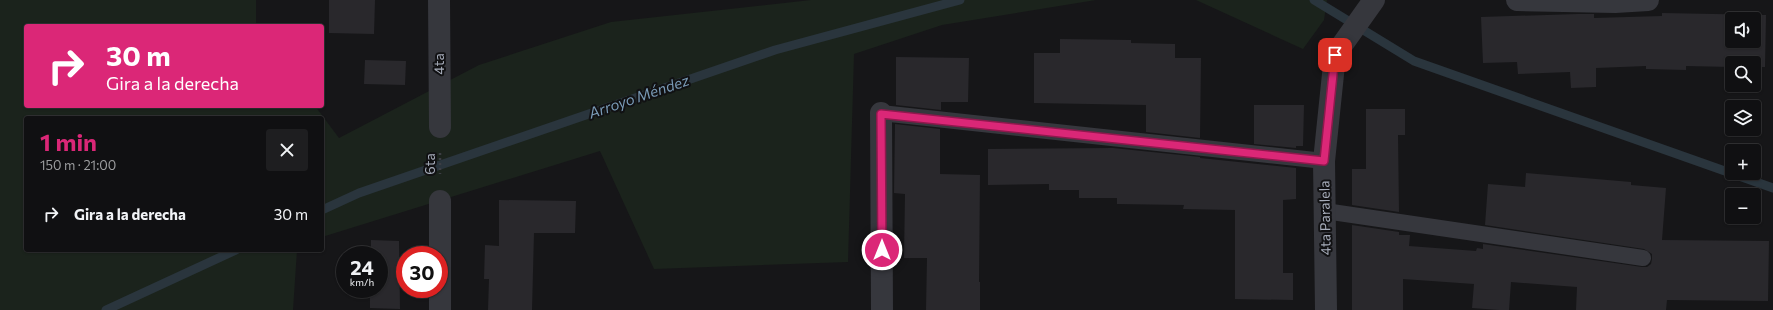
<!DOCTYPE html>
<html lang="es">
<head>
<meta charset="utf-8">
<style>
	:root { --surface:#101012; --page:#1e1e20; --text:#f1f3f6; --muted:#9c9d9f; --line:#303032; --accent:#db2777 }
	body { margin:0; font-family:Commissioner,sans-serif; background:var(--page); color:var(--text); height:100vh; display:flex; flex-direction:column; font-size:15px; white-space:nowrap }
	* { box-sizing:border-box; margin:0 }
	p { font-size:13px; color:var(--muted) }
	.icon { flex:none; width:22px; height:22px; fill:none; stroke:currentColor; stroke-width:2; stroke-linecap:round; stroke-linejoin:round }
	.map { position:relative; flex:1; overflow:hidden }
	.panel { position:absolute; left:24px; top:116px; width:300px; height:136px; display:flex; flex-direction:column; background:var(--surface); border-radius:4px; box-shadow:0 1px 3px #0004,0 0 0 1px var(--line) }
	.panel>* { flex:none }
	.banner { position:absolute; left:24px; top:24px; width:300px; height:84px; border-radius:4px; box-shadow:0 1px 3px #0004,0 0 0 1px var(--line); background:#db2777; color:#fff; overflow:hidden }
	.controls { position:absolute; left:1725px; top:12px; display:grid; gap:8px }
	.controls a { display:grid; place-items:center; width:36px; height:36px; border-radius:4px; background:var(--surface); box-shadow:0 1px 3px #0004,0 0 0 1px var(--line); font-size:20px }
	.speed { position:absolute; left:336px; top:246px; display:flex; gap:8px; font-size:20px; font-weight:700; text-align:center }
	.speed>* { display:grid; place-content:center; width:52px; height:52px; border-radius:50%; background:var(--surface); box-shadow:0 1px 3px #0004,0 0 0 1px var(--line); line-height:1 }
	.speed small { font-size:10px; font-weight:400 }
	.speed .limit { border:6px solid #d22; background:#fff; color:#111 }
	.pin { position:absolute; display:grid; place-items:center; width:34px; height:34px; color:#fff; margin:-17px; border-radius:8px; box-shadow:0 2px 6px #0006 }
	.me { position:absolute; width:44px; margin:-22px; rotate:0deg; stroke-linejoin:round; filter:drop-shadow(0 0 3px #0008) }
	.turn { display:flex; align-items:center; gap:14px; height:84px; padding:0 16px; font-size:18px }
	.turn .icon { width:52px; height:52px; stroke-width:2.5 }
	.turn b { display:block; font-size:28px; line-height:34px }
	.round { display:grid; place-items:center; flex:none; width:42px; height:42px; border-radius:4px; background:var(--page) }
	.head { display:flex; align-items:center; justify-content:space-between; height:68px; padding:0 16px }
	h1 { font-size:24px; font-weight:700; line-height:30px; color:var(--accent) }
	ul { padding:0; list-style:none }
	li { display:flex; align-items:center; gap:12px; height:60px; padding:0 16px }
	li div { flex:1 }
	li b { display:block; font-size:15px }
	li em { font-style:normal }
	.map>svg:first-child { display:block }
</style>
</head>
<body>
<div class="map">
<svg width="1773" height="310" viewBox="0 0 1773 310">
	<rect width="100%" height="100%" fill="#161618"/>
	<g fill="#1b231c">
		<path d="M 0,0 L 256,0 L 256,24 L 257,26 L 26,26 L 26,106 L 315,106 L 339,138 L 479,65 L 611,22 L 811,0 L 1096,0 L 942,25 L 854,54 L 848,262 L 654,269 L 600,151 L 322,237 L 322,118 L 26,118 L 26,250 L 297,250 L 293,310 L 0,310 Z"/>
		<path d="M 1196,0 L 1327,0 L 1324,20 L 1303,49 Z"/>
	</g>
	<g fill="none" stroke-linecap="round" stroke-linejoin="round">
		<g stroke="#2a353d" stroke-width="9">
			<path d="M 1314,0 L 1414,61 L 1773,188"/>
			<path d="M 322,210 L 359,193 L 775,50 L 960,0"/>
			<path d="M 106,310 L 236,250"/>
		</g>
	</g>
	<g fill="#29282c" fill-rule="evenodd">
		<path d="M 329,0 L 375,0 L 374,34 L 329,33 Z"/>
		<path d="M 1662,13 L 1766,15 L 1765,67 L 1754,67 L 1754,63 L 1732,63 L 1732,67 L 1686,66 L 1686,70 L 1646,69 L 1646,66 L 1596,68 L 1596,87 L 1571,88 L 1570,72 L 1518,74 L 1517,62 L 1483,63 L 1481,17 L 1578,14 L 1594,14 L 1594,18 L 1662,16 ZM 1732,19 L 1754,19 L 1754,41 L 1732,41 Z"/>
		<path d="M 1060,39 L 1131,40 L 1131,43 L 1175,44 L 1175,58 L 1201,58 L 1200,138 L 1146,132 L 1146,105 L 1034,103 L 1034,53 L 1060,53 Z"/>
		<path d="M 896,57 L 969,58 L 968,102 L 941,102 L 941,110 L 896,105 Z"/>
		<path d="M 365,60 L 406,61 L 405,85 L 364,84 Z"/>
		<path d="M 1254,105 L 1304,105 L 1303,146 L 1296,146 L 1296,148 L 1254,144 Z"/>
		<path d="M 1366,109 L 1405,109 L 1405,135 L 1398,135 L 1399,212 L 1352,205 L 1352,169 L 1366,169 Z"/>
		<path d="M 895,124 L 940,129 L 940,174 L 980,175 L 979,282 L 980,282 L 980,310 L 926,310 L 927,258 L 904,258 L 905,194 L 894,193 Z"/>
		<path d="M 1113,148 L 1200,157 L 1200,158 L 1296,168 L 1296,199 L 1283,200 L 1283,273 L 1293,273 L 1293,300 L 1235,299 L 1235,210 L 1183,209 L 1184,205 L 1117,204 L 1117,198 L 1079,198 L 1079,190 L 1049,190 L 1049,184 L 988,185 L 988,149 Z"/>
		<path d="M 1526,173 L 1631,182 L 1631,185 L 1666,188 L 1662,240 L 1769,241 L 1768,301 L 1667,300 L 1666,310 L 1576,310 L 1577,287 L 1511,282 L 1509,310 L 1499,310 L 1472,308 L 1474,284 L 1403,279 L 1403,310 L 1352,310 L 1352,225 L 1399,232 L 1399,235 L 1410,235 L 1409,246 L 1476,251 L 1477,248 L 1483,249 L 1483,244 L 1642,267 L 1647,267 L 1651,264 L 1652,259 L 1652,254 L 1644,249 L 1485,225 L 1488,184 L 1525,187 Z"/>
		<path d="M 499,200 L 576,201 L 575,233 L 534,233 L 532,310 L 488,310 L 489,279 L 484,279 L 485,245 L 499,246 Z"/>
		<path d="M 371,240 L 399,241 L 400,309 L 370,308 L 370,289 L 379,289 L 379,255 L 371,255 Z"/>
	</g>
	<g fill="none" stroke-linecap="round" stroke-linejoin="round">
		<path stroke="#3c3e44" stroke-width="2.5" stroke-dasharray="2 3" stroke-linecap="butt" d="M 440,153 L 440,174"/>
		<g stroke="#36373d" stroke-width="16">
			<path d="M 881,113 L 1324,161"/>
			<path d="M 1325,211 L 1643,258"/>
		</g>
		<g stroke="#36373d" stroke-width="22">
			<path d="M 439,0 L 440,127"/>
			<path d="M 1517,0 L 1615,2 L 1648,0"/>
			<path d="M 881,113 L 882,310"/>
			<path d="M 440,201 L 440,310"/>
			<path d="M 1326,310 L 1324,161 L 1335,55 L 1374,0"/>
		</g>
	</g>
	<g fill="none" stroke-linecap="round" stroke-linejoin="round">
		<g stroke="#8e194d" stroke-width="10">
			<path id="route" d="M 882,250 L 881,114 L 1324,161 L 1335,55"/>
		</g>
		<use href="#route" stroke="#db2777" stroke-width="7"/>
	</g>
	<g text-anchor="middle" stroke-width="4" stroke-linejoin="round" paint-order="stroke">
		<g font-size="14" fill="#a6acb9" stroke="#111113">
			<text transform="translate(439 64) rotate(-90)" y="5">4ta</text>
			<text transform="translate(430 164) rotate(-90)" y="5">6ta</text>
			<text transform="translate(1325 218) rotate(-91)" y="5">4ta Paralela</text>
		</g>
		<g font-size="15" font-style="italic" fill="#7a9bb7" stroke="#111113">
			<text transform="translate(639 97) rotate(-19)" y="5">Arroyo Méndez</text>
		</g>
	</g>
</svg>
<div class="controls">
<a><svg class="icon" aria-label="sound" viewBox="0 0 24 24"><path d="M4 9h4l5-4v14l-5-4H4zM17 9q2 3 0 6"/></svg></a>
<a><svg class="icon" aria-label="search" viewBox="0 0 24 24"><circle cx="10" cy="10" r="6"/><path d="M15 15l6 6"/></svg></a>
<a><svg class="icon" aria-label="layers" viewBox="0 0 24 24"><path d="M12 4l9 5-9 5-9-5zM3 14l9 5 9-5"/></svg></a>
<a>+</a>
<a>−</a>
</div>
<div class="speed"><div>24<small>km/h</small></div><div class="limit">30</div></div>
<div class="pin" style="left:1335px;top:55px;background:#d93025"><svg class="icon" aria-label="arrive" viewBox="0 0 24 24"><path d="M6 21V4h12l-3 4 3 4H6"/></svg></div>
<svg class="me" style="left:882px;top:250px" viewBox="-20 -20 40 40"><circle r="17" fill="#db2777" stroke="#fff" stroke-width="3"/><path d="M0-11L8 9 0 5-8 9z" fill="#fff"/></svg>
<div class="banner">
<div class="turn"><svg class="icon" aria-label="right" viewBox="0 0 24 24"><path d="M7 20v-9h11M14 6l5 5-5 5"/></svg><div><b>30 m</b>Gira a la derecha</div></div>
</div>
<section class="panel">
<div class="head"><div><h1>1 min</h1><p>150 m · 21:00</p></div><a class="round"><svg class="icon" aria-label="close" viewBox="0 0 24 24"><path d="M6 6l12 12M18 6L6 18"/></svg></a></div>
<ul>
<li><svg class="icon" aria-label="right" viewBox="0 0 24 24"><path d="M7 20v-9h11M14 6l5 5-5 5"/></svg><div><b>Gira a la derecha</b></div><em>30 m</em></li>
</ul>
</section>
</div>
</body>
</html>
